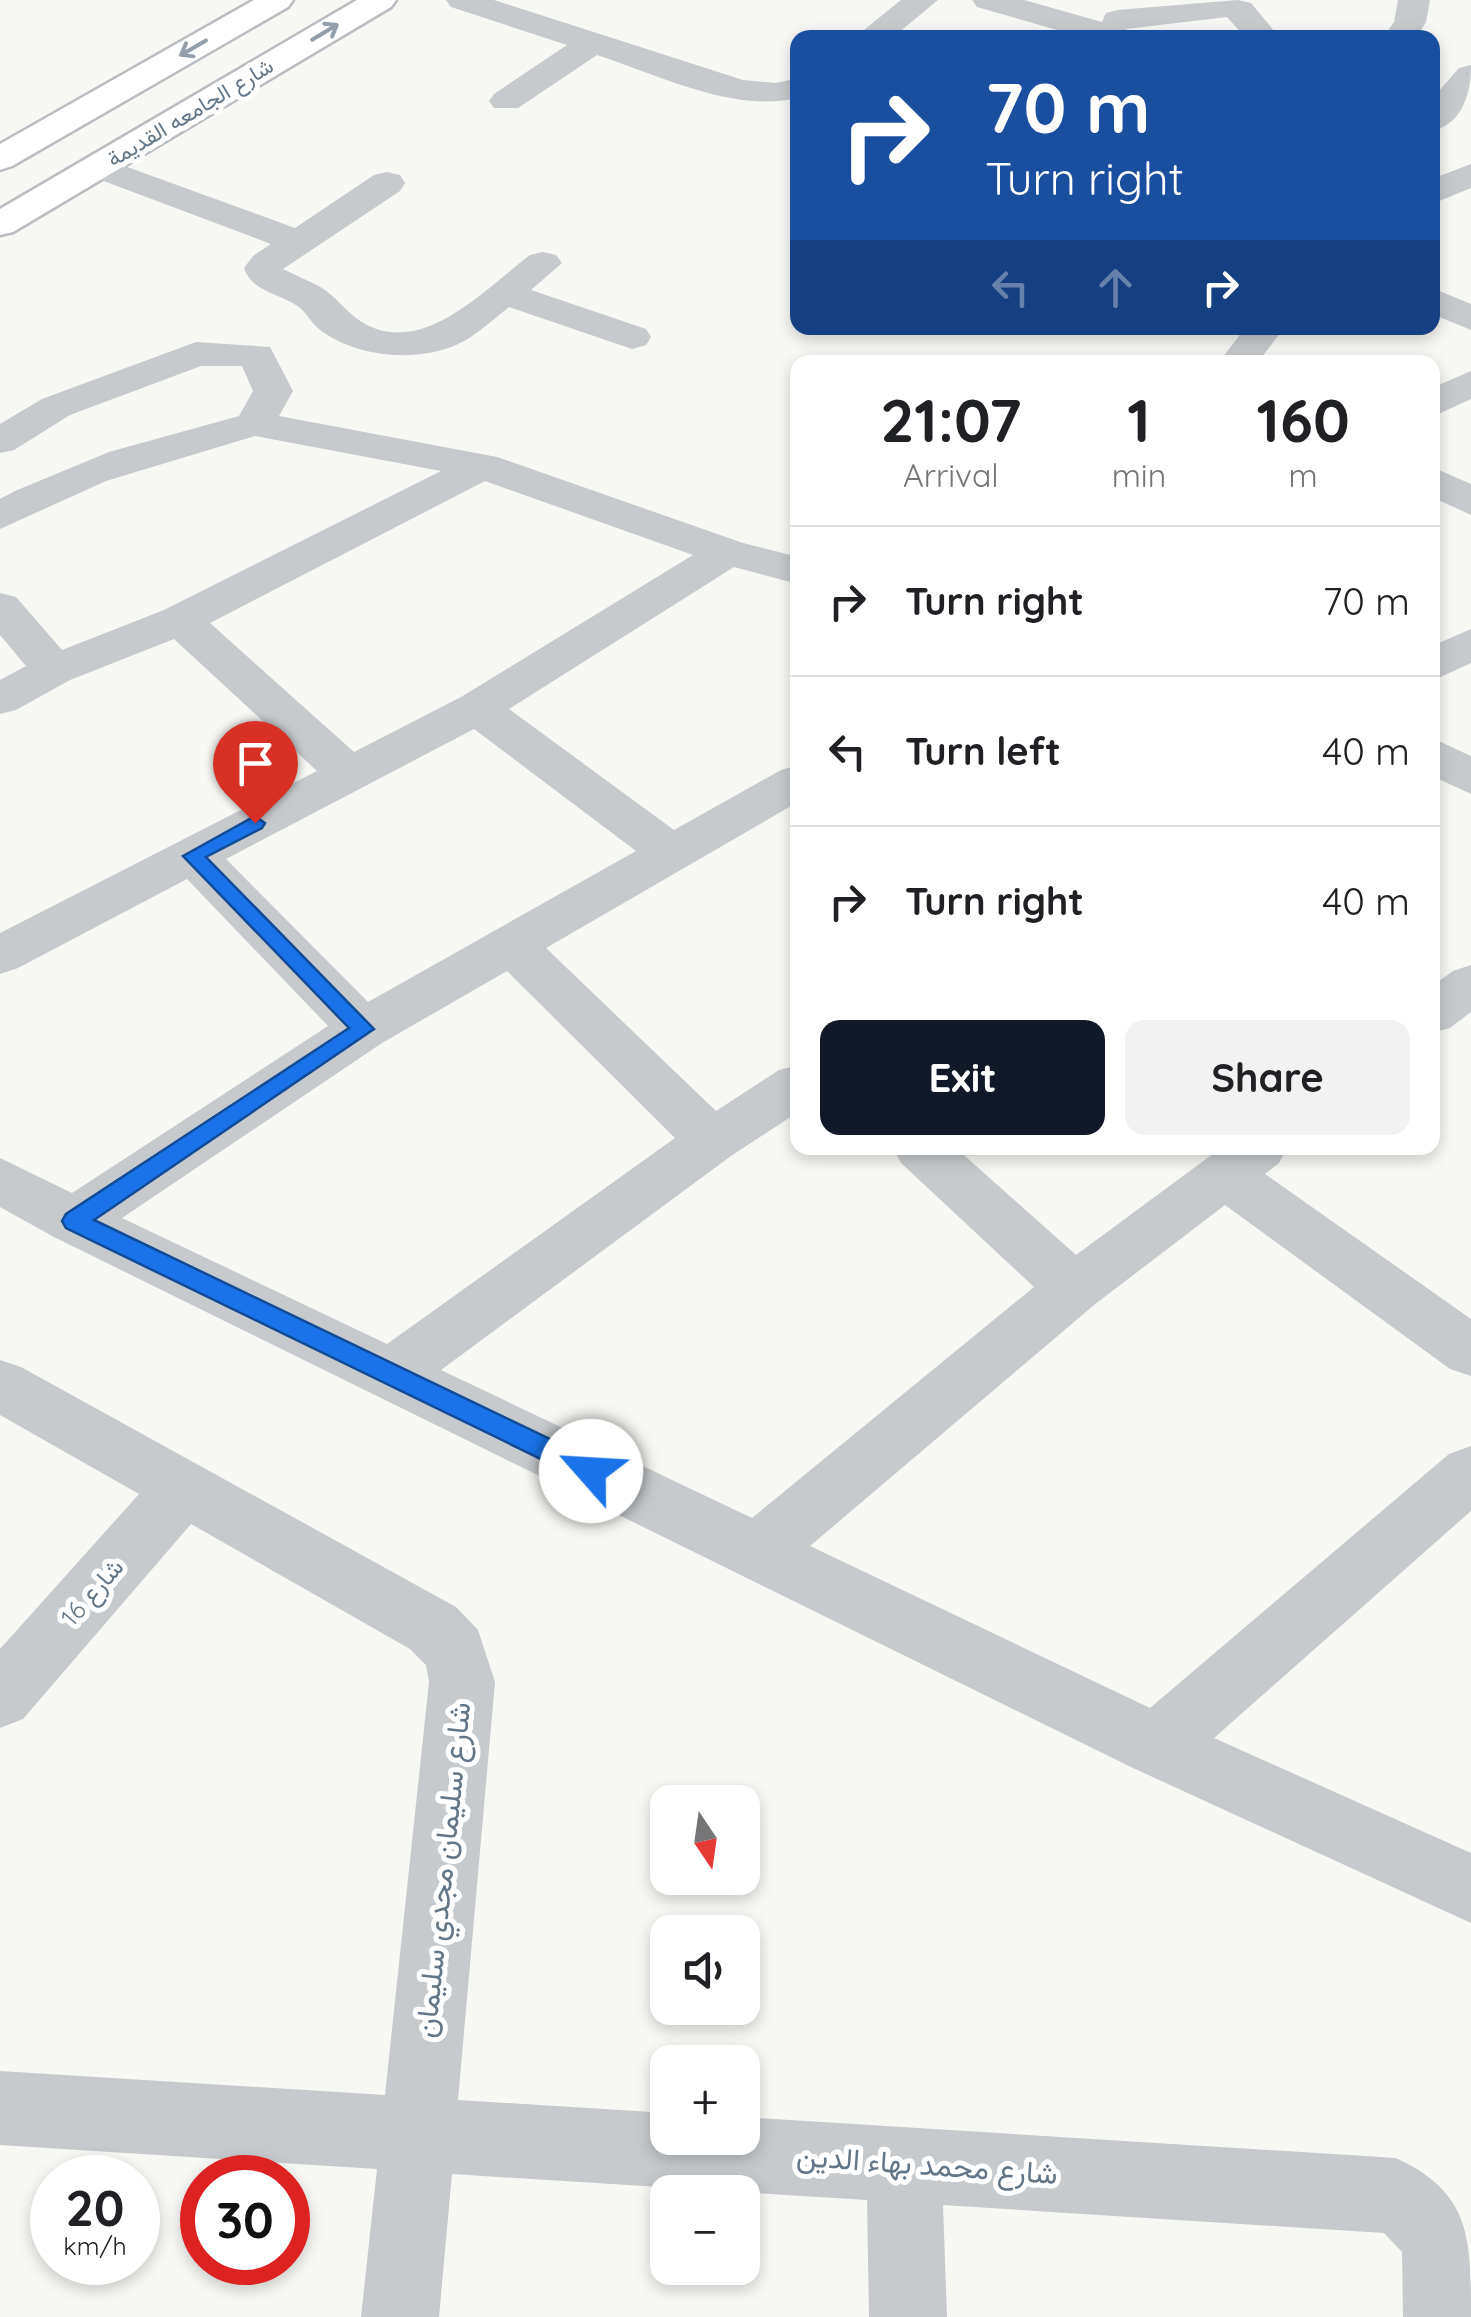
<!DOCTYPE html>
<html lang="en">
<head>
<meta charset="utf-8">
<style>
	:root { --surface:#fff; --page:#f2f2f2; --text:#202124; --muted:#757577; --line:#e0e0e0; --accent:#111827 }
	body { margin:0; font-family:Quicksand,Vazirmatn,sans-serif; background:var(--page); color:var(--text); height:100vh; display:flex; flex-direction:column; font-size:38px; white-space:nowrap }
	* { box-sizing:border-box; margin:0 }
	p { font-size:32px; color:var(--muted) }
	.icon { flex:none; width:55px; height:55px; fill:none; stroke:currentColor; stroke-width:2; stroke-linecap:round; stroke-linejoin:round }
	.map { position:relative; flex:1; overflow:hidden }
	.side { position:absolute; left:790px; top:355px; width:650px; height:800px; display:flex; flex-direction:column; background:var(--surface); border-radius:20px; box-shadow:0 5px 15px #0003 }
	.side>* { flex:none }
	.hud { position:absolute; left:790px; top:30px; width:650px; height:305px; border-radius:20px; box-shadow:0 5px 15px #0003; background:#1a4fa0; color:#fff; overflow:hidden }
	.needle { width:65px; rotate:167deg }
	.buttons { position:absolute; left:650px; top:1785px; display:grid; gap:20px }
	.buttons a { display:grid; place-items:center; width:110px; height:110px; border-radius:20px; background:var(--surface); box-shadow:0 5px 15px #0003; font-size:50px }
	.speed { position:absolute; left:30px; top:2155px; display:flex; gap:20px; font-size:50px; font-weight:700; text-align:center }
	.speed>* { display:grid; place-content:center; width:130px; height:130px; border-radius:50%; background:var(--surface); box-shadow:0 5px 15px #0003; line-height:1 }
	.speed small { font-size:25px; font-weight:400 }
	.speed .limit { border:15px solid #d22; background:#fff; color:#111 }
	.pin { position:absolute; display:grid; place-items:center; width:85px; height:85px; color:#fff; margin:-102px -42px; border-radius:50% 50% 50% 0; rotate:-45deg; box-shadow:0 0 10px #0007 }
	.pin .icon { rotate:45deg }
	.me { position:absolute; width:110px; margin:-55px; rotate:296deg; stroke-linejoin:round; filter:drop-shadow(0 0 8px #0008) }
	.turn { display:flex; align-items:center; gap:35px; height:210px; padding:0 30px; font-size:45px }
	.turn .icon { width:130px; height:130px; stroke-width:2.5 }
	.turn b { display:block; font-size:70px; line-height:85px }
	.lanes { display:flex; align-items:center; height:95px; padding:0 30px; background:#0003; justify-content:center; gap:50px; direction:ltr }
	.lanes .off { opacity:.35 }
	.eta { display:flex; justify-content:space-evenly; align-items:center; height:170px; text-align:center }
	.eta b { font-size:60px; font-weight:700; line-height:70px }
	.cta { display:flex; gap:20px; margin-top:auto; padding:20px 30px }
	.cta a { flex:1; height:115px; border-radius:20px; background:var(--accent); color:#fff; font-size:40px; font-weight:700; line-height:115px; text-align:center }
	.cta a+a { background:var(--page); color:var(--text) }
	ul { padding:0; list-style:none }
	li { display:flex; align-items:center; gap:30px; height:150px; padding:0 30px; border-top:2px solid var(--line) }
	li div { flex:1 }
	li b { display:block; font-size:38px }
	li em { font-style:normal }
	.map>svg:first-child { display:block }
</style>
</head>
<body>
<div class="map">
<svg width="1471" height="2317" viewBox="0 0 1471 2317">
	<rect width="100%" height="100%" fill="#f7f7f3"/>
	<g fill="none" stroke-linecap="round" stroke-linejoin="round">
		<g stroke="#b9bdc1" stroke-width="5">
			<g id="major">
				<path d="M 254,0 L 293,0 L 288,7 L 12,166 L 0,170 L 0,144 Z"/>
				<path d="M 357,0 L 396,0 L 391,7 L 13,232 L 0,235 L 0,209 Z"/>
			</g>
		</g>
		<g fill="#c6cacd" fill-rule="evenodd">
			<path d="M 446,0 L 494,0 L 743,80 L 776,83 L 798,78 L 798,98 C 732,113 659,75 597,55 L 518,108 L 494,108 L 489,101 L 494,94 L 567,45 L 451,7 Z"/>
			<path d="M 901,0 L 938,0 L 892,38 L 854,38 Z"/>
			<path d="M 972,0 L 1024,0 L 1102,22 L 1106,13 L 1117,10 L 1238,0 L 1251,3 L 1280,38 L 1246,38 L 1227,17 L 1126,29 L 1139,38 L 1085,38 L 977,7 Z"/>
			<path d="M 1398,0 L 1430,0 L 1426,22 L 1416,38 L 1383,38 L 1394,22 Z"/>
			<path d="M 1471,65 C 1471,92 1463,124 1432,131 L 1432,99 L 1459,68 Z"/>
			<path d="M 97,156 L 295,228 L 374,175 L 387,172 L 400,175 L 405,183 L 400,191 L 283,269 C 296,276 313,282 325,290 C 340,301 349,316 367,325 C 426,355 487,287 530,255 L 543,252 L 556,255 L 562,263 L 531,290 L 646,329 L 651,337 L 646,345 L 632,349 L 509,307 C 495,318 481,331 466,340 C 424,364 357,359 319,329 C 311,323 307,313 299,307 C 280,293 252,292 244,268 L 253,256 L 271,244 L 85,174 L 79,167 L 85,160 Z"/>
			<path d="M 1471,164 L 1471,188 L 1432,204 L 1432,179 Z"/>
			<path d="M 1432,288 L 1471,304 L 1471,330 L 1432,314 Z"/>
			<path d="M 1245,328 L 1284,328 L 1258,362 L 1219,362 Z"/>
			<path d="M 196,342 L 270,347 L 293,391 L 279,416 L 497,457 L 743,543 L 798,557 L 798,584 L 734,567 L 509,709 L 674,830 L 781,770 L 798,765 L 798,802 L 546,948 L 716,1111 L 779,1070 L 798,1065 L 798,1112 L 731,1156 L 441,1370 L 752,1518 L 1034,1287 L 901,1163 L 893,1148 L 956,1148 L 1076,1255 L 1221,1148 L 1287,1148 L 1279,1163 L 1265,1174 L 1471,1319 L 1471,1376 L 1450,1369 L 1225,1205 L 1094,1305 L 810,1546 L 1150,1708 L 1449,1454 L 1471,1446 L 1471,1511 L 1214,1738 L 1471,1853 L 1471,1923 L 1133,1768 L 54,1237 L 0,1207 L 0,1158 L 72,1193 L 328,1026 L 187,879 L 18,968 L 0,974 L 0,933 L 317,771 L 174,639 L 70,680 L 16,710 L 0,714 L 0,680 L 26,666 L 0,635 L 0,593 L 16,597 L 62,650 L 164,610 L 441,471 L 255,436 L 106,481 L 0,529 L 0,499 L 15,491 L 109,452 L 239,416 L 253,391 L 242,366 L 201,366 L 70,415 L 14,450 L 0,453 L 0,424 L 42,399 ZM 485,481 L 693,555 L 461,697 L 354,752 L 210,623 ZM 474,729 L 636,851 L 368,1002 L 226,859 ZM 507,971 L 675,1138 L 387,1344 L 122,1218 L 382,1043 Z"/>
			<path d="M 1471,371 L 1471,399 L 1432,417 L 1432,388 Z"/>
			<path d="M 1432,467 L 1471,484 L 1471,515 L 1432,497 Z"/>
			<path d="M 1471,629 L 1471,663 L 1432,681 L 1432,646 Z"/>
			<path d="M 1432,738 L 1471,756 L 1471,794 L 1432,776 Z"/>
			<path d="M 1471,965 L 1471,1012 L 1450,1028 L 1432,1033 L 1432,986 L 1453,971 Z"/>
			<path d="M 0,1360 L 21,1367 L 456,1607 L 478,1630 L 495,1682 L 458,2100 L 668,2113 L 668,2138 L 742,2138 L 742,2117 L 1396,2158 C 1471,2193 1471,2237 1471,2317 L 1403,2317 L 1402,2252 L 1384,2233 L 943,2205 L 947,2317 L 869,2317 L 867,2200 L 452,2174 L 439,2317 L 361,2317 L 377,2169 L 0,2145 L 0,2071 L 385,2095 L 429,1682 L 426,1665 L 410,1649 L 191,1524 L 23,1719 L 0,1728 L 0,1649 L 139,1494 L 0,1415 Z"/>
		</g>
		<use href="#major" fill="#fff" fill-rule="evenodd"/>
	</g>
	<defs><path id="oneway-shaft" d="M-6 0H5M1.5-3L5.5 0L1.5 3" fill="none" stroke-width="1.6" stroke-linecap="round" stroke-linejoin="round" transform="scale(2.5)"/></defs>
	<g stroke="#929fab">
		<use href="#oneway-shaft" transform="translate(325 32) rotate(-31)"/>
		<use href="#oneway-shaft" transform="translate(193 48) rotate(150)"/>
	</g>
	<path fill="#1a73e8" stroke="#114b97" stroke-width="2.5" d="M 255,816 L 265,823 L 262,828 L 206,857 L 374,1029 L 94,1220 L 600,1463 L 604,1471 L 600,1479 L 591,1482 L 582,1479 L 66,1228 L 62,1221 L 66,1214 L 349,1028 L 183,856 Z"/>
	<g text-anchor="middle" stroke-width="10" stroke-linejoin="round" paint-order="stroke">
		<g font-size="22" fill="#637687" stroke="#fff">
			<text transform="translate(190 112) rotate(-31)" y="8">شارع الجامعه القديمة</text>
		</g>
		<g font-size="25" fill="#637687" stroke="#fff">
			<text transform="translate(92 1592) rotate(-49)" y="9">شارع 16</text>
		</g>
		<g font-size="30" fill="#637687" stroke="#fff">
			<text transform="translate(443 1870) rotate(-84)" y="10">شارع سليمان مجدي سليمان</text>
			<text transform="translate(927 2165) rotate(4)" y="10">شارع محمد بهاء الدين</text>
		</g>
	</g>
</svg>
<div class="buttons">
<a><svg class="needle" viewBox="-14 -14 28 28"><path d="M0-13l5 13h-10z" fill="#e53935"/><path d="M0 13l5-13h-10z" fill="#757577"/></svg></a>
<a><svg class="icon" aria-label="sound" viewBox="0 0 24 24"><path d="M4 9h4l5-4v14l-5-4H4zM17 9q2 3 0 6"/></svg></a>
<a>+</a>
<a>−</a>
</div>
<div class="speed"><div>20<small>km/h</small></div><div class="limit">30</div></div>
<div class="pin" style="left:255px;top:823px;background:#d93025"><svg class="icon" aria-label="arrive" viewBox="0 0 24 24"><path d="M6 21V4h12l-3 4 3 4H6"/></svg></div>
<svg class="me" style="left:591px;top:1471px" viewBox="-20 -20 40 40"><circle r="19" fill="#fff"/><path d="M0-13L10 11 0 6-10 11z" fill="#1a73e8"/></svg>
<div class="hud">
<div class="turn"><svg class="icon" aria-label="right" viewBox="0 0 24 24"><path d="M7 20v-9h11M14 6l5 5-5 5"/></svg><div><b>70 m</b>Turn right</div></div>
<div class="lanes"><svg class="icon off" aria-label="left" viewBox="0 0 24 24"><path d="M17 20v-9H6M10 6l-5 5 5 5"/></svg><svg class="icon off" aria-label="ahead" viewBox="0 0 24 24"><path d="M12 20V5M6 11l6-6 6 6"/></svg><svg class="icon" aria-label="right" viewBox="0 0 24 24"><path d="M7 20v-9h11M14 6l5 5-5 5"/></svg></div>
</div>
<section class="side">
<div class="eta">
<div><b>21:07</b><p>Arrival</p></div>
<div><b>1</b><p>min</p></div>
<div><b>160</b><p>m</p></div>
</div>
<ul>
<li><svg class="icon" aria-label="right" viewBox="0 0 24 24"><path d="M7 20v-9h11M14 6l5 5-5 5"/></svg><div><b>Turn right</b></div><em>70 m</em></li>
<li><svg class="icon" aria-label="left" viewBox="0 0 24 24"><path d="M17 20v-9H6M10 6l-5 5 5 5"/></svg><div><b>Turn left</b></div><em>40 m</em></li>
<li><svg class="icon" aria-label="right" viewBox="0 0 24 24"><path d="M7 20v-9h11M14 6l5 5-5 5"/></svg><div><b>Turn right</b></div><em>40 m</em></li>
</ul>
<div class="cta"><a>Exit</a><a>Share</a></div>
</section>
</div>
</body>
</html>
